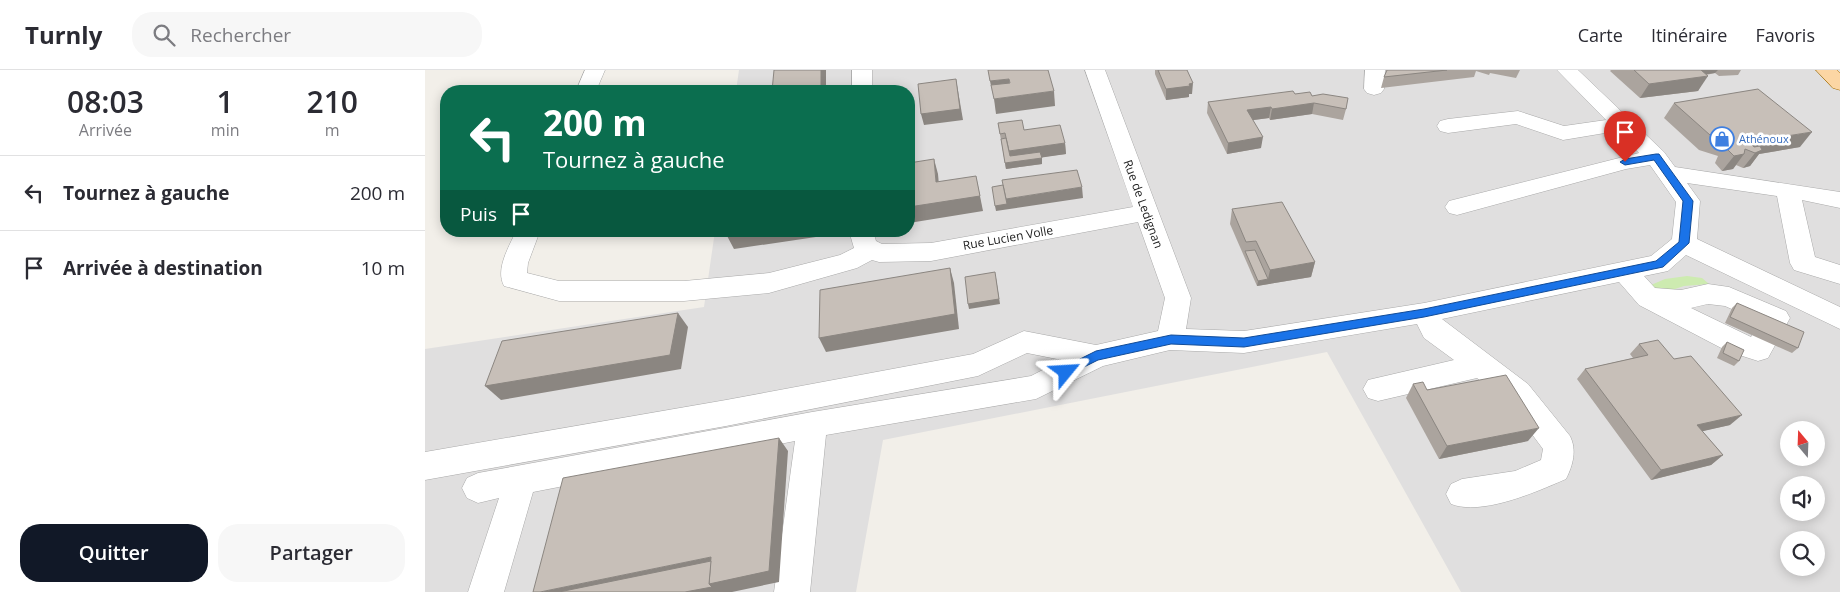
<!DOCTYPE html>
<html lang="fr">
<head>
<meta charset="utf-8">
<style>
	:root { --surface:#fff; --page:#f7f7f7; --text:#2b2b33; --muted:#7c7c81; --line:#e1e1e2; --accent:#111827 }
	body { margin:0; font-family:"Open Sans",sans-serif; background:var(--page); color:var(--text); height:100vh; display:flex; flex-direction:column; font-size:19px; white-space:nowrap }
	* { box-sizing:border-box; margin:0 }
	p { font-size:16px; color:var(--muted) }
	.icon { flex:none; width:28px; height:28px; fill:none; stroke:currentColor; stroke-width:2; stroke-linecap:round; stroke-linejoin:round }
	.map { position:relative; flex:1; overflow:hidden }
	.sheet { display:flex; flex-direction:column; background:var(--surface); width:425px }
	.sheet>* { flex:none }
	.banner { position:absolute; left:15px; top:15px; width:475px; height:152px; border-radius:20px; box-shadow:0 2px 12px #0003; background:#0b6e4f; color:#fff; overflow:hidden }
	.needle { width:32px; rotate:341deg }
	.buttons { position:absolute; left:1355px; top:351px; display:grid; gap:10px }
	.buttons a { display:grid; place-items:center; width:45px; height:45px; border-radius:50%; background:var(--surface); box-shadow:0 2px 12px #0003; font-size:25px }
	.pin { position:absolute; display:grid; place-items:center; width:42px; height:42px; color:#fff; margin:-51px -21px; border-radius:50% 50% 50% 0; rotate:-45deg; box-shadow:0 0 5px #0007 }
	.pin .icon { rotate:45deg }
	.me { position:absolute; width:55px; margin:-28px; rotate:63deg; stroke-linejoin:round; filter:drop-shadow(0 0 4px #0008) }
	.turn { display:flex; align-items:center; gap:18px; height:105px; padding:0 20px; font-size:22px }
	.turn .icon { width:65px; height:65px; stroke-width:2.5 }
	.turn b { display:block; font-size:35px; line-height:42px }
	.then { display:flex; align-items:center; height:48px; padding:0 20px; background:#0003; gap:10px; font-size:19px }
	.eta { display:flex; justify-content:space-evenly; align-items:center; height:85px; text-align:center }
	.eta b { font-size:30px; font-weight:600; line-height:35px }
	.primary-button { display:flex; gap:10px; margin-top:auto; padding:10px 20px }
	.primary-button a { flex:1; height:58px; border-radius:20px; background:var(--accent); color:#fff; font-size:20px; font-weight:600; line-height:58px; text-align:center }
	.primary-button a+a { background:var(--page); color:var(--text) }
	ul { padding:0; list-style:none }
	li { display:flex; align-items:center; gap:15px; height:75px; padding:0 20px; border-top:1px solid var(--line) }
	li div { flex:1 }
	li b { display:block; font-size:19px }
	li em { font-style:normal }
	header { display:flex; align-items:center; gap:30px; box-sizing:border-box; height:70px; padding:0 25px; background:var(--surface); border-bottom:1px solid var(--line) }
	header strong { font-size:24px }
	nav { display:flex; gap:28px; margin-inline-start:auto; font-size:18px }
	.search { width:350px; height:45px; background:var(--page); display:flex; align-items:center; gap:12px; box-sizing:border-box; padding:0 18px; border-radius:20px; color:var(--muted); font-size:19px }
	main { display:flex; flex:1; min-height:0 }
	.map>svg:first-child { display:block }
</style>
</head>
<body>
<header>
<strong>Turnly</strong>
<div class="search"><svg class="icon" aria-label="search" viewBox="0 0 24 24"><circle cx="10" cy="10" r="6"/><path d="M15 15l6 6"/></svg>Rechercher</div>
<nav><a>Carte</a><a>Itinéraire</a><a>Favoris</a></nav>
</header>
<main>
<section class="sheet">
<div class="eta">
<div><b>08:03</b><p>Arrivée</p></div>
<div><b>1</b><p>min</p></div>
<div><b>210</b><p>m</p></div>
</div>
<ul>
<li><svg class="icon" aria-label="left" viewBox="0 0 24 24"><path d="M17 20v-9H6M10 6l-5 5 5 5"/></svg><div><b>Tournez à gauche</b></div><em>200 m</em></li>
<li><svg class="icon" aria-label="arrive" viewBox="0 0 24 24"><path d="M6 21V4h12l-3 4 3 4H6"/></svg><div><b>Arrivée à destination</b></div><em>10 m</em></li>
</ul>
<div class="primary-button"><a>Quitter</a><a>Partager</a></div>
</section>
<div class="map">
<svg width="1415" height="522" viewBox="0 0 1415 522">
	<rect width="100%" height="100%" fill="#f2efe9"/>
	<path fill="#e0dfdf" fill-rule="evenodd" d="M 314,0 L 1415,0 L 1415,522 L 1036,522 L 902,282 L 458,370 L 431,522 L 0,522 L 0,279 L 279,237 L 290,161 L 484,161 L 484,21 L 311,21 ZM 1364,360 L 1391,360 L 1391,388 L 1364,388 ZM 1364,415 L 1391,415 L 1391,442 L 1364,442 ZM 1364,470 L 1391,470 L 1391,498 L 1364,498 Z"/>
	<path fill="#cdebb0" d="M 1262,206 L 1277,208 L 1284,214 L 1259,216 L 1241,222 L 1235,221 L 1226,215 L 1240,209 Z"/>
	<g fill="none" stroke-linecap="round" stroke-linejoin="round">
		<g stroke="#a9a9a9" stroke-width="1">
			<g id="minor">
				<path d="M 160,0 L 180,0 L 171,21 L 151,21 Z"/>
				<rect x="427" y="0" width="20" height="21"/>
				<path d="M 660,0 L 680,0 L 766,228 L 761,259 L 819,261 L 999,233 L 1226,186 L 1247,169 L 1251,132 L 1225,95 L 1201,99 L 1032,145 L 1024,143 L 1020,137 L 1024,131 L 1214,83 L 1192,61 L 1138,70 L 1091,54 L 1023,63 L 1015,61 L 1012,56 L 1015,51 L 1023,49 L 1093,41 L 1139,56 L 1181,50 L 1132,0 L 1153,0 L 1239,82 L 1250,97 L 1415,122 L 1415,138 L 1377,130 L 1390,187 L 1415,195 L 1415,214 L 1369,200 L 1365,193 L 1352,126 L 1262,113 L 1275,131 L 1272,169 L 1415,237 L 1415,259 L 1261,185 L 1243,201 L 1219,206 L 1230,218 L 1256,220 L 1283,214 L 1304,217 L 1361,241 L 1365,248 L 1343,288 L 1333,291 L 1302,281 L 1214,235 L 1194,212 L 1017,249 L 1103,314 L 1145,366 C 1152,380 1148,395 1141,409 C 1111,422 1057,446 1026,434 L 1021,424 L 1026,414 L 1037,409 L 1090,401 L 1116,390 L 1118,379 L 1083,332 L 1052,308 L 953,331 L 943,328 L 938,319 L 943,310 L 1029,290 L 999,268 L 992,254 L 819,283 L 745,280 L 678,296 L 611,329 L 401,365 L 385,522 L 349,522 L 370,371 L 108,422 L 79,522 L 43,522 L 74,428 L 53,433 L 42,428 L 37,418 L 42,408 L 53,403 L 387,342 L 606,306 L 637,290 L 602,283 L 553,306 L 301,356 L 0,410 L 0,382 L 301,330 L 548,284 L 599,261 L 671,275 L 733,261 L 740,228 L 713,152 L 506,191 L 454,192 L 447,190 L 432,198 L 344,223 L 259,231 L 134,231 L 79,216 C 70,199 84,177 91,161 L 115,161 L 103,193 L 102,203 L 134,211 L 259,211 L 344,203 L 415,185 L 429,178 L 424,161 L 448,161 L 451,171 L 457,174 L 506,173 L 708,137 ZM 1283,234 L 1300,236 L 1335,252 L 1326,267 L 1266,238 Z"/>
				<path d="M 940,0 L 960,0 L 959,19 L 956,23 L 949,25 L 942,23 L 939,19 Z"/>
			</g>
		</g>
		<g stroke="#a06b00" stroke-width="1">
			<path id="major" d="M 1391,0 L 1412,0 L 1415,3 L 1415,20 L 1408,18 Z"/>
		</g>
		<use href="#minor" fill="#fff" fill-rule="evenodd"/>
		<use href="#major" fill="#fcd6a4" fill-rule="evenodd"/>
	</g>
	<g fill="#aba49e">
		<path d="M 730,0 L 762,0 L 767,24 L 764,24 L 764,27 L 741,30 L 730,4 Z"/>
		<path d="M 962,0 L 1095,0 L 1091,8 L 1065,3 L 1064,5 L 1051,1 L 1049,7 L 956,18 L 959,7 Z"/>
		<path d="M 1186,0 L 1316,0 L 1313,5 L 1294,6 L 1290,3 L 1281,5 L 1273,21 L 1215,28 L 1185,1 Z"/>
		<path d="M 870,24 L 887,26 L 921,39 L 918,50 L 887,44 L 845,50 L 844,48 L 828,50 L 836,78 L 802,84 L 782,43 L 783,32 Z"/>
		<path d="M 1249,33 L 1375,77 L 1334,84 L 1325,96 L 1318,98 L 1311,95 L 1308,99 L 1297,101 L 1290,93 L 1293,86 L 1274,80 L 1239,48 Z"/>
		<path d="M 573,53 L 599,60 L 640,73 L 641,84 L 617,87 L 617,94 L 581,99 Z"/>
		<path d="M 807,139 L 890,192 L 886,207 L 832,216 L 805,154 Z"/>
		<path d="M 1312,233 L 1373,278 L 1367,283 L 1300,253 L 1307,238 Z"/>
		<path d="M 1302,272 L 1314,291 L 1309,296 L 1292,288 L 1297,277 Z"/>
		<path d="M 1214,274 L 1305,355 L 1277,361 L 1298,385 L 1286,395 L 1226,410 L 1152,309 L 1160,299 L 1208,288 L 1205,284 Z"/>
		<path d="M 988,314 L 1002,320 L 1103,371 L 1014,389 L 981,328 Z"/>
	</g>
	<g fill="#8b8681">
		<path d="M 396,0 L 401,0 L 401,21 L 390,21 Z"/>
		<path d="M 1273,0 L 1293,0 L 1290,3 L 1269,6 Z"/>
		<path d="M 1283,6 L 1273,21 L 1215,28 L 1224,14 Z"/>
		<path d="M 531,9 L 538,50 L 499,55 L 496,44 Z"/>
		<path d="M 584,9 L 586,24 L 566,15 L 568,26 L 565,11 Z"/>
		<path d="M 768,13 L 767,24 L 764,24 L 764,27 L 741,30 L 741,19 Z"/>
		<path d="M 629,21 L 630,36 L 571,44 L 569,29 Z"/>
		<path d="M 889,33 L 887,44 L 845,50 L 847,39 Z"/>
		<path d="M 846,37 L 844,48 L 821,51 L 822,40 Z"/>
		<path d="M 1387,62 L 1375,77 L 1334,84 L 1325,96 L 1318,98 L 1330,83 L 1320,79 L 1319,84 L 1308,99 L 1297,101 L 1309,86 L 1324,72 Z"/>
		<path d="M 838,67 L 836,78 L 802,84 L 803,73 Z"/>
		<path d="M 640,73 L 641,84 L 586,92 L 584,81 Z"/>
		<path d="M 617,88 L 617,94 L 581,99 L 580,93 Z"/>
		<path d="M 509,89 L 513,104 L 515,127 L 511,112 Z"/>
		<path d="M 551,106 L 558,141 L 484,153 L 484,137 Z"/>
		<path d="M 657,117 L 658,128 L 571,141 L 570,136 L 581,129 Z"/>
		<path d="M 319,161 L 392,161 L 391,167 L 309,179 L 301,164 Z"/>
		<path d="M 890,192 L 886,207 L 832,216 L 833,211 L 843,209 L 845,200 Z"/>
		<path d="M 525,198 L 529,213 L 534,259 L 401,282 L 394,268 Z"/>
		<path d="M 571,208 L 575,234 L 544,239 L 543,234 Z"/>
		<path d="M 253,243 L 263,257 L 256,299 L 76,330 L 60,316 Z"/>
		<path d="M 1317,345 L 1305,355 L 1261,365 L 1272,355 Z"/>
		<path d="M 1114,358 L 1103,371 L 1014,389 L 1022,376 Z"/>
		<path d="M 354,368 L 363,381 L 354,512 L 307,522 L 115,522 L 286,487 Z"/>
		<path d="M 1298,385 L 1286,395 L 1226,410 L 1236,400 Z"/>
	</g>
	<g fill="#c7bfb8" stroke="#8b8681">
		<path d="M 349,0 L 396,0 L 396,21 L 347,21 Z"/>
		<path d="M 563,0 L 623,0 L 629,21 L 569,29 L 566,15 L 585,13 L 584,9 L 565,11 Z"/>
		<path d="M 733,0 L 762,0 L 768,13 L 764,14 L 765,16 L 741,19 Z"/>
		<path d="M 962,0 L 1022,0 L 959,7 Z"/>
		<path d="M 1209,0 L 1276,0 L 1283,6 L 1224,14 Z"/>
		<path d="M 531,9 L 535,39 L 496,44 L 493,14 Z"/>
		<path d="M 1333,19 L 1387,62 L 1324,72 L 1329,77 L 1335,76 L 1337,80 L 1330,83 L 1320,79 L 1319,84 L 1309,86 L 1301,78 L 1304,71 L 1285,65 L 1249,33 Z"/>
		<path d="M 868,21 L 870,24 L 885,22 L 887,26 L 898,24 L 923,28 L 921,39 L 889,33 L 847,39 L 846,37 L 822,40 L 838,67 L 803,73 L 783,32 Z"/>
		<path d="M 597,50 L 599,60 L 635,55 L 640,73 L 584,81 L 580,63 L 575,64 L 573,53 Z"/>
		<path d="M 581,68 L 585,86 L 615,82 L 617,88 L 580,93 L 576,69 Z"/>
		<path d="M 509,89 L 511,112 L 551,106 L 555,126 L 484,137 L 484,93 Z"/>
		<path d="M 652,100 L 657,117 L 581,129 L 577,110 Z"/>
		<path d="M 578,115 L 582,134 L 570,136 L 567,117 Z"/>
		<path d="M 857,132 L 890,192 L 845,200 L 831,171 L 821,172 L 807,139 Z"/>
		<path d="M 301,161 L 319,161 L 301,164 Z"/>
		<path d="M 830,180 L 843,209 L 833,211 L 820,181 Z"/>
		<path d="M 525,198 L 530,244 L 394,268 L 395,220 Z"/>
		<path d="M 570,202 L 574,229 L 543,234 L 540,207 Z"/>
		<path d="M 1312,233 L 1379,262 L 1373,278 L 1305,247 Z"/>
		<path d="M 253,243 L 245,285 L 60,316 L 77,271 Z"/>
		<path d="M 1233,270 L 1249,289 L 1266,286 L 1317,345 L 1272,355 L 1298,385 L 1236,400 L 1160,299 L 1223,285 L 1214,274 Z"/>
		<path d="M 1302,272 L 1319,280 L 1314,291 L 1298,283 Z"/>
		<path d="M 1081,305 L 1114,358 L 1022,376 L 988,314 L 998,312 L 1002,320 Z"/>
		<path d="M 354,368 L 344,501 L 284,514 L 286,487 L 115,522 L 108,522 L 138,408 Z"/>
		<path d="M 286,491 L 284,514 L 287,517 L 260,522 L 134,522 Z"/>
	</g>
	<path fill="#1a73e8" stroke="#114b97" d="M 1231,84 L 1234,84 L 1268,131 L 1264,173 L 1238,197 L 999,247 L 819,277 L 746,274 L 673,290 L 641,306 L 635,302 L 637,298 L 671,281 L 746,265 L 819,268 L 999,239 L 1231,191 L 1254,172 L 1258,131 L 1229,90 L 1200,95 L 1195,92 L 1200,89 Z"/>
	<defs>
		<g id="shop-ring" transform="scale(1.25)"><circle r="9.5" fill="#fff" stroke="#3f7fe0" stroke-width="1.5"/><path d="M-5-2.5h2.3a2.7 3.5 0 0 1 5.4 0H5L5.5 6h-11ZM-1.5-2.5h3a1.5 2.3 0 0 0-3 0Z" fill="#3f7fe0"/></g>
	</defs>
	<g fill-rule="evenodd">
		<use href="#shop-ring" x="1297" y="69"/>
	</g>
	<g text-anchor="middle" stroke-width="5" stroke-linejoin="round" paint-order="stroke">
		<g font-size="11" fill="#366cbe" stroke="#fff" text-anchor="start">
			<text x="1314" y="73">Athénoux</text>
		</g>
		<g font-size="12" fill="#222" stroke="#fff">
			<text transform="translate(718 134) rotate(70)" y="4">Rue de Ledignan</text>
			<text transform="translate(583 168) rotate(-10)" y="4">Rue Lucien Volle</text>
		</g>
	</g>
</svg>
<div class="buttons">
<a><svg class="needle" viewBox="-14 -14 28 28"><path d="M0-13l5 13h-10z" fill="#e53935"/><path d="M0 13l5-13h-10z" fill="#7c7c81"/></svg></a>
<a><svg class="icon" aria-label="sound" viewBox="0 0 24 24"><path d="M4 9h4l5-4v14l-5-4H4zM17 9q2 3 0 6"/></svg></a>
<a><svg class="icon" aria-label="search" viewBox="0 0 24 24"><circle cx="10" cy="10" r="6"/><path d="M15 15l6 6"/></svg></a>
</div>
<div class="pin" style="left:1200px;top:92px;background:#d93025"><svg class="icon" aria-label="arrive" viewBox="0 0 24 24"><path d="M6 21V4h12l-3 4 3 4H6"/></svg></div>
<svg class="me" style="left:641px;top:302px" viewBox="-20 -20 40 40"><path d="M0-17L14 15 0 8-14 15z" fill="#1a73e8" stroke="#fff" stroke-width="4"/></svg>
<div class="banner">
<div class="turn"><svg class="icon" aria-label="left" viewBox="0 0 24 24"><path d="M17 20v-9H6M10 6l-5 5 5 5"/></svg><div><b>200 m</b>Tournez à gauche</div></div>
<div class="then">Puis<svg class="icon" aria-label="arrive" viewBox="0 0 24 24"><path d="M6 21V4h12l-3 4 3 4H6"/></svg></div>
</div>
</div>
</main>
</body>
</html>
